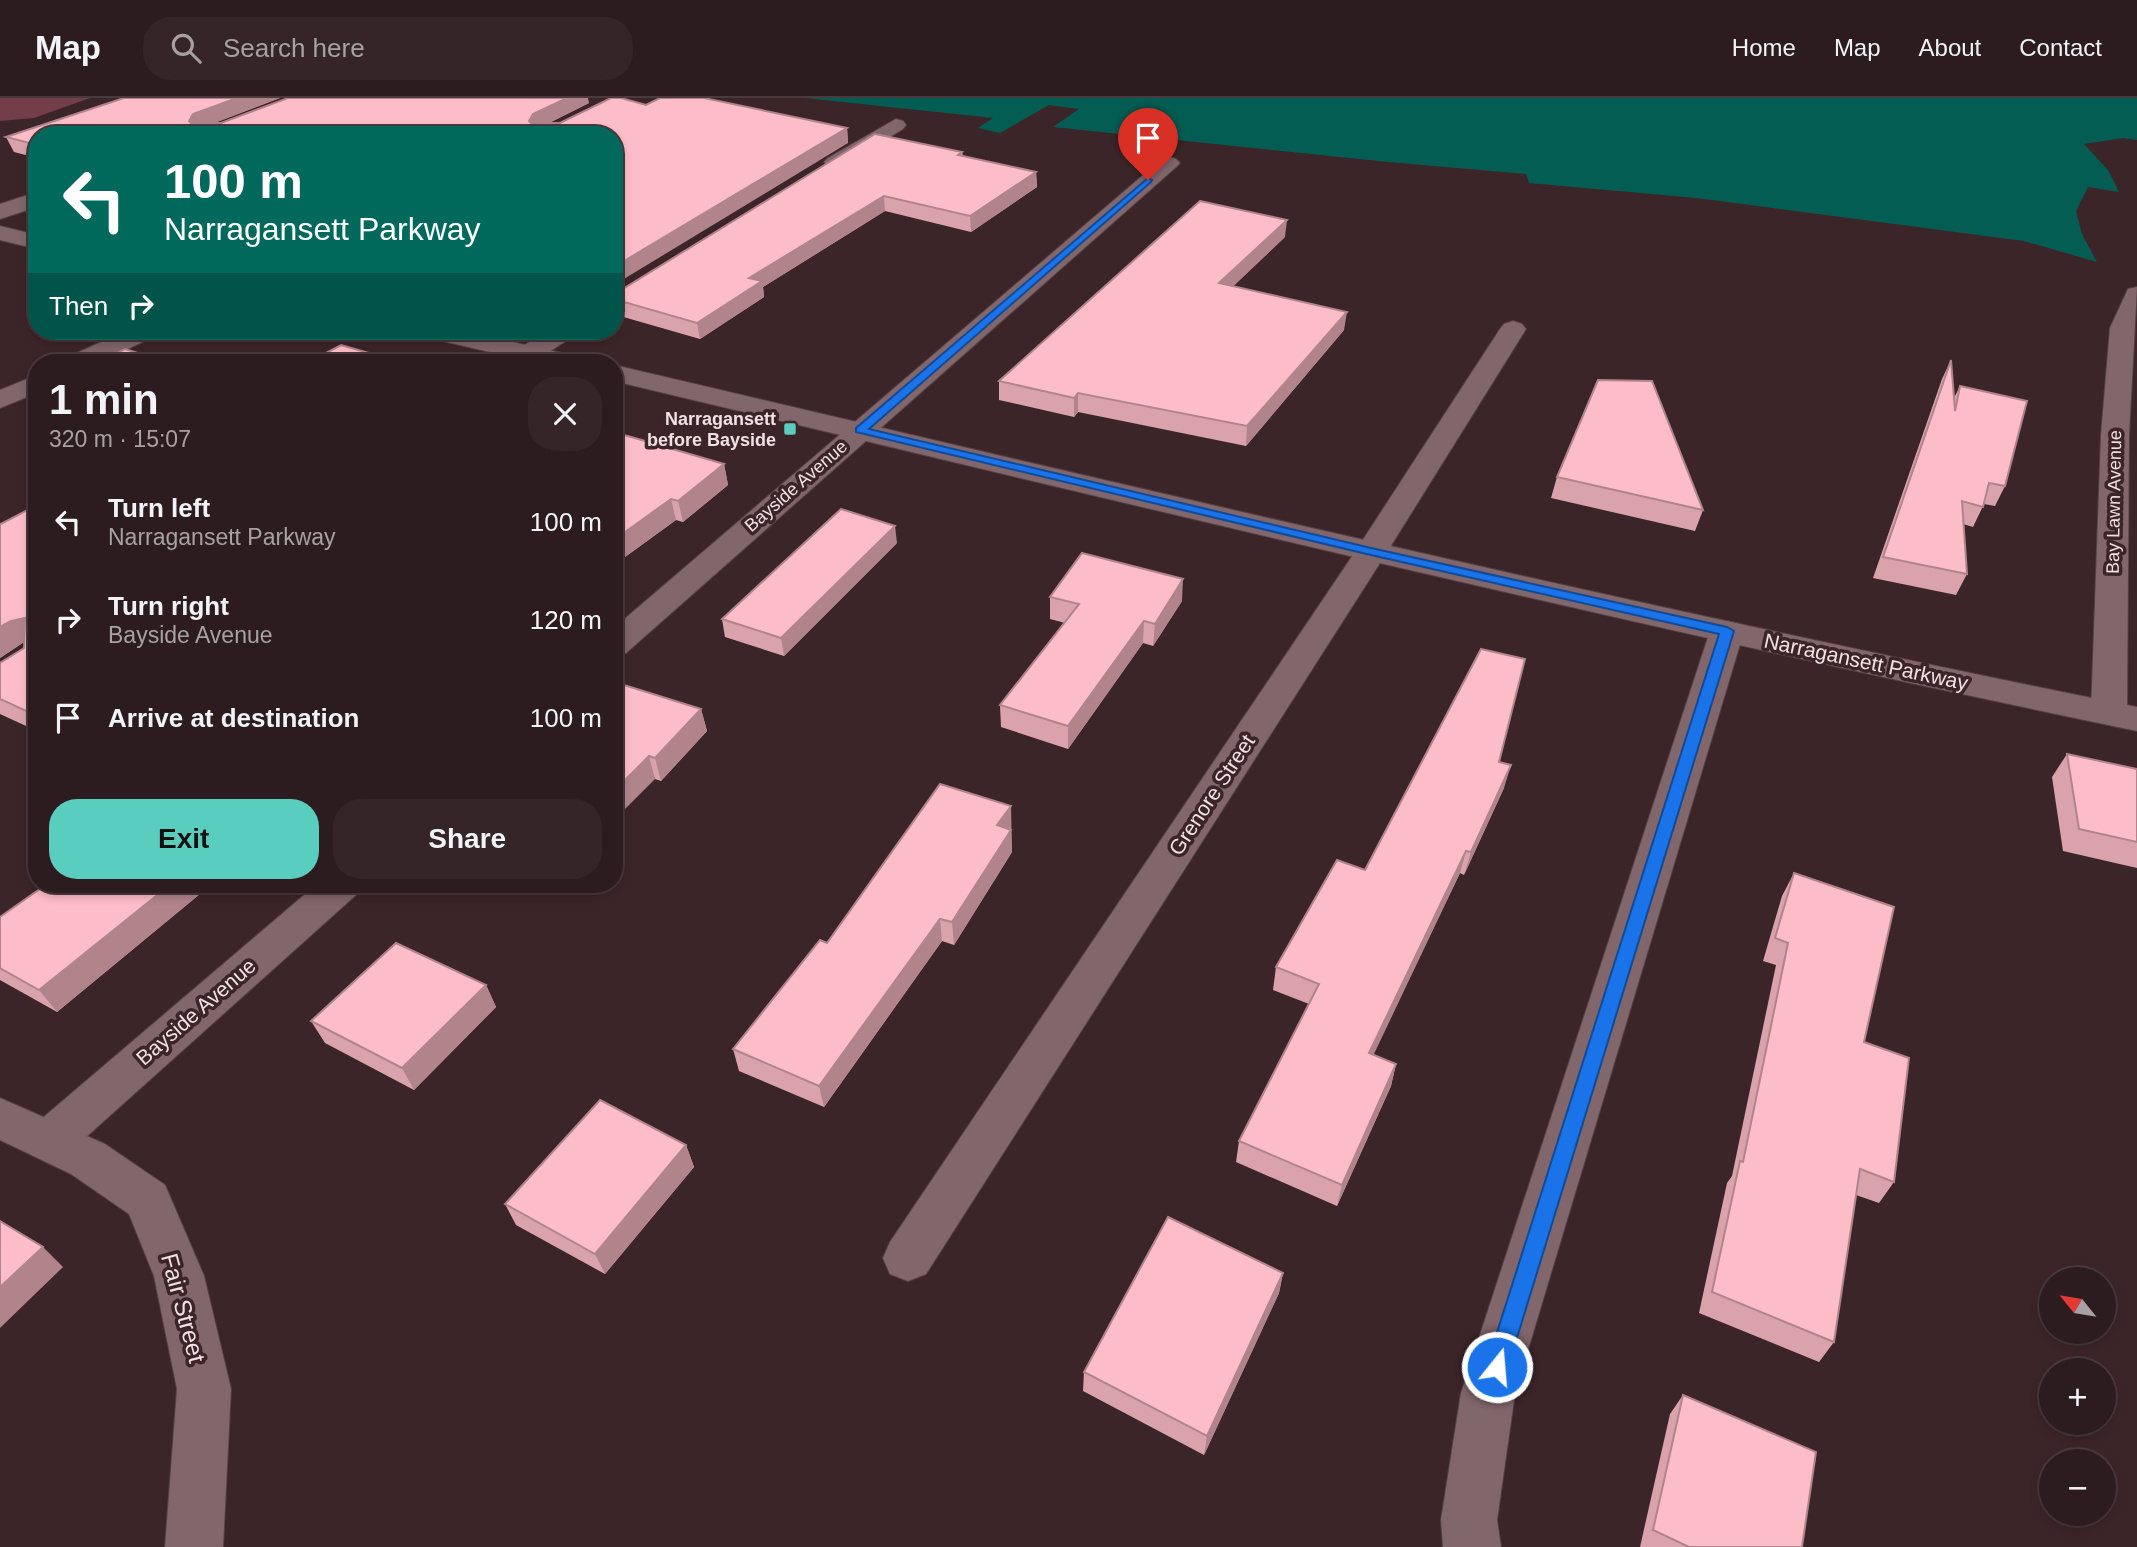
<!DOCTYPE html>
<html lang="en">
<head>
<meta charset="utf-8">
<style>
	:root { --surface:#2d1c1f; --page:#352528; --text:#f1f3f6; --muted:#a7a1a4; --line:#483a3d; --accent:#59cebe }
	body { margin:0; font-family:Arial,sans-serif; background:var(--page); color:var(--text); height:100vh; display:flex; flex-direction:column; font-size:26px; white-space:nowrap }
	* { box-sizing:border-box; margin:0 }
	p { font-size:23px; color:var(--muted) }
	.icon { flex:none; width:38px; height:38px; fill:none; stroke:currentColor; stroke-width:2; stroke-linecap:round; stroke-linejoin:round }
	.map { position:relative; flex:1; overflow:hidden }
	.panel { position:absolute; left:28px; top:256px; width:595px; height:539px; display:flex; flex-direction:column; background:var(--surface); border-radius:28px; box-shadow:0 4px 10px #0003,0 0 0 2px var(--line) }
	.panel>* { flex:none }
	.hud { position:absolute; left:28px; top:28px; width:595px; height:214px; border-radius:28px; box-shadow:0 4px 10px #0003,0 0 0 2px var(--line); background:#00695c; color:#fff; overflow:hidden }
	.needle { width:46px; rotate:300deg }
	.tools { position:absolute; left:2039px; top:1169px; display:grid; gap:14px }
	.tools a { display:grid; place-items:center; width:77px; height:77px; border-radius:50%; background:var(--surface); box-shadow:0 4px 10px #0003,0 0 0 2px var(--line); font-size:35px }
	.pin { position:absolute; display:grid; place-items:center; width:60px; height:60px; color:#fff; margin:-72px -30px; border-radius:50% 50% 50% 0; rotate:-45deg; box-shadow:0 0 7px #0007 }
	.pin .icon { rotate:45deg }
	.me { position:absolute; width:77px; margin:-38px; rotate:17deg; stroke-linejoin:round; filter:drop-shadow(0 0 5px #0008) }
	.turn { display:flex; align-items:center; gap:24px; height:147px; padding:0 21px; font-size:32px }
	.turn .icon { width:91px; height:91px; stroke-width:2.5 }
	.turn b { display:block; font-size:49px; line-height:60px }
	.then { display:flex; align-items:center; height:66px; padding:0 21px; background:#0003; gap:14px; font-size:26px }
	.round { display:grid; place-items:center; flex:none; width:74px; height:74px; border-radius:28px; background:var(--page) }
	.overview { display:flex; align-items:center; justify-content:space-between; height:119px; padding:0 21px }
	h1 { font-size:42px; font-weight:600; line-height:52px }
	.cta { display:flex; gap:14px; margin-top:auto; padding:14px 21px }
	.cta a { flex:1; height:80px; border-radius:28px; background:var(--accent); color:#111; font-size:28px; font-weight:600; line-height:80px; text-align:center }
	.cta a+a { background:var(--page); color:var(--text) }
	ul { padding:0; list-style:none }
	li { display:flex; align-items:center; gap:21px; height:98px; padding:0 21px }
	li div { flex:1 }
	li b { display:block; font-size:26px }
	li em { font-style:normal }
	header { display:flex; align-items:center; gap:42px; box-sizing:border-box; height:98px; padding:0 35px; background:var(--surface); border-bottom:2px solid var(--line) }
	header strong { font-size:33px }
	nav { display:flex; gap:38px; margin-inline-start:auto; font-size:24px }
	.search { width:490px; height:63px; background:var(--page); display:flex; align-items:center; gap:18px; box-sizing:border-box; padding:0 24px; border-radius:28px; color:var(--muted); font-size:26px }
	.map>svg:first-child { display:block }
</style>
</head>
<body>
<header>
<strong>Map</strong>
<div class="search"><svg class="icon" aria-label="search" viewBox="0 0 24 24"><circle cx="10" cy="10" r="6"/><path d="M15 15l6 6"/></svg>Search here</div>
<nav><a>Home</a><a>Map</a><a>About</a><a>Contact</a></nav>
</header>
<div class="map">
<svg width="2137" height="1449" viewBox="0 0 2137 1449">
	<rect width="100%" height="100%" fill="#3c2529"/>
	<path fill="#733d49" d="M 0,0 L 90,0 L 34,20 L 0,23 Z"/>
	<path fill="#045d53" d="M 805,0 L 2137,0 L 2137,42 L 2123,40 L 2084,46 L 2108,72 L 2119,94 L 2088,89 L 2076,113 L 2082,136 L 2097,164 L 2024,143 L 1696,100 L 1529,85 L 1526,76 L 1388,64 L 1053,29 L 1079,11 L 1049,7 L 1000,35 L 978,30 L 993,20 Z"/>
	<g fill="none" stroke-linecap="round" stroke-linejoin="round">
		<g stroke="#544144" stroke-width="2">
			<g id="minor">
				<path d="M 896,21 L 903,23 L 906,27 L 903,31 L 842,68 L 828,68 L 824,64 L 828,60 Z"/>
				<path d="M 1169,59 L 1176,61 L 1180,65 L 1176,69 L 626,555 L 614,558 L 614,530 L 1162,61 Z"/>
				<path d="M 37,94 L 37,109 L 0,121 L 0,106 Z"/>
				<path d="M 2137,189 L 2129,337 L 2127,615 L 2122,623 L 2109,627 L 2096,623 L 2091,615 L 2101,337 L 2110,230 L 2128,191 Z"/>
				<path d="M 1513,223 L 1522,226 L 1526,231 L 1387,454 L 926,1176 L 908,1183 L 890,1176 L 883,1160 L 890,1144 L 1355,454 L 1500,231 L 1504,226 Z"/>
				<path d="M 126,233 L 159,233 L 155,238 L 100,264 L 66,264 L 70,258 Z"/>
				<path d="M 548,233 L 578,233 L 574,238 L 533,264 L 502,264 L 506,258 Z"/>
				<path d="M 37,277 L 37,295 L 0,310 L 0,292 Z"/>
				<path d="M 1727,523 L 1739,526 L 1744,533 L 1515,1295 L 1497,1422 L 1501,1449 L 1443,1449 L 1441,1422 L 1461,1295 L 1710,533 L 1715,526 Z"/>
				<path d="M 317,786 L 363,786 L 357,796 L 66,1057 L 49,1063 L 32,1057 L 26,1043 L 32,1029 Z"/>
			</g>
		</g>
		<g stroke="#544144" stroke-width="2">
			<g id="tertiary">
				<path d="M 0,128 L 37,137 L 37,151 L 0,142 Z"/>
				<path d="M 417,233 L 463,233 L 575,258 L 579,264 L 533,264 L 421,238 Z"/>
				<path d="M 614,267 C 1121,386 1627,507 2137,609 L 2137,633 C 1627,527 1121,404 614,283 Z"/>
				<path d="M 0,1000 L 105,1046 L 165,1087 L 204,1178 L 231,1291 L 223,1449 L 165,1449 L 177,1291 L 154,1178 L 129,1116 L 71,1076 L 0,1042 Z"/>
			</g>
		</g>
		<use href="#minor" fill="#81666b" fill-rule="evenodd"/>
		<use href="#tertiary" fill="#81666b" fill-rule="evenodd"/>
	</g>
	<g fill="#daa3ac">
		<path d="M 124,0 L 280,0 L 214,25 L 589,5 L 549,25 L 560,25 L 646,7 L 847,30 L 848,45 L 614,37 L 37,37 L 37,60 L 14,54 L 6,39 Z"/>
		<path d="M 962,54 L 963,58 L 1036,74 L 1037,89 L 971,134 L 885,113 L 763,189 L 764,199 L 700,241 L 620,218 L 619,214 L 614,212 L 614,193 L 621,192 Z"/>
		<path d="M 1285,139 L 1233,188 L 1344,232 L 1246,348 L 1078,314 L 1074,319 L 999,302 L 999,283 Z"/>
		<path d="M 1951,262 L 1954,300 L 1960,288 L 2005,388 L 1995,408 L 1984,406 L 1973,429 L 1963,426 L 1967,476 L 1956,497 L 1873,480 L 1942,281 Z"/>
		<path d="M 614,334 L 724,366 L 728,387 L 683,424 L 676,422 L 614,467 Z"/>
		<path d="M 1557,379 L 1703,412 L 1695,433 L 1551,400 Z"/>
		<path d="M 37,407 L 37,633 L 0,616 L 0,565 L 24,550 L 24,544 L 0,560 L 0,426 L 1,426 Z"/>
		<path d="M 897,445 L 784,558 L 725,539 L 722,521 Z"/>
		<path d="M 1050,499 L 1182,503 L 1153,548 L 1143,545 L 1068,651 L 1001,629 L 1000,607 L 1065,525 L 1050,521 Z"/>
		<path d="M 614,596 L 701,611 L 707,633 L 661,683 L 655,681 Z"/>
		<path d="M 2067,656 L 2137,671 L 2137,770 L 2063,753 L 2052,679 Z"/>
		<path d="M 1499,664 L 1504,690 L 1464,777 L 1460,775 L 1373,956 L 1396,966 L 1391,988 L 1337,1108 L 1236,1064 L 1239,1043 L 1309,906 L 1273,892 L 1276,869 L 1365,772 Z"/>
		<path d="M 1012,731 L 1011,732 L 1012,754 L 954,847 L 942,843 L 824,1009 L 739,973 L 733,951 L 827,845 Z"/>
		<path d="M 1794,775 L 1864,944 L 1894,1084 L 1879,1105 L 1856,1097 L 1834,1244 L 1819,1264 L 1699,1215 L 1727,1085 L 1732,1078 L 1776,867 L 1763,863 L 1782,798 Z"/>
		<path d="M 47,786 L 212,786 L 57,914 L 0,882 L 0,819 Z"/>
		<path d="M 516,786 L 551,786 L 541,796 Z"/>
		<path d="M 486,887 L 496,909 L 414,992 L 325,945 L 311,923 Z"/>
		<path d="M 686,1047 L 694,1069 L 605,1176 L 516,1127 L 505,1106 Z"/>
		<path d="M 1283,1175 L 1279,1195 L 1204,1357 L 1083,1293 L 1084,1274 Z"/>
		<path d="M 1683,1297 L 1802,1449 L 1640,1449 L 1670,1316 Z"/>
	</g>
	<g fill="#b1848c">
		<path d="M 237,0 L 280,0 L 199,31 L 189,23 L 193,16 Z"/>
		<path d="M 567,0 L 588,0 L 589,5 L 537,31 L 529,23 L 533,16 Z"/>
		<path d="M 847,30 L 848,45 L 614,187 L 614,169 Z"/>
		<path d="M 1036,74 L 1037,89 L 971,134 L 970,118 Z"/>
		<path d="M 884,98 L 885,113 L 763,189 L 764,199 L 700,241 L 697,225 L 749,180 Z"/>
		<path d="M 1287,122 L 1285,139 L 1218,203 L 1219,185 Z"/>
		<path d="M 1347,214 L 1344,232 L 1246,348 L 1247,328 Z"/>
		<path d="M 1078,295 L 1078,314 L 1074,319 L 1074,300 Z"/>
		<path d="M 724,366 L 728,387 L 683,424 L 678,403 Z"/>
		<path d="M 671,401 L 676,422 L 614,467 L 614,442 Z"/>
		<path d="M 895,428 L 897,445 L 784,558 L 781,540 Z"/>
		<path d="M 1183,481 L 1182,503 L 1153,548 L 1155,526 Z"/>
		<path d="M 25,520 L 24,544 L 0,560 L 0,529 L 11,523 Z"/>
		<path d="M 1144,523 L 1143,545 L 1068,651 L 1068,628 Z"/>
		<path d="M 701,611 L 707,633 L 661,683 L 655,660 Z"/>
		<path d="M 649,658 L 655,681 L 614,722 L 614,693 Z"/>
		<path d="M 1511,667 L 1504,690 L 1464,777 L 1471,754 Z"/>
		<path d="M 1011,708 L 1012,754 L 954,847 L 952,824 L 997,727 Z"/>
		<path d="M 1466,753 L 1460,775 L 1364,977 L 1369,955 Z"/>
		<path d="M 171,786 L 212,786 L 57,914 L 39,892 Z"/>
		<path d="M 537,786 L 551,786 L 541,796 Z"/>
		<path d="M 940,821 L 942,843 L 824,1009 L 819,988 Z"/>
		<path d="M 486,887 L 496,909 L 414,992 L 402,970 Z"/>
		<path d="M 1396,966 L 1391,988 L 1337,1108 L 1342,1087 Z"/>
		<path d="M 686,1047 L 694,1069 L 605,1176 L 595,1156 Z"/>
		<path d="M 43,1149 L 63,1169 L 0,1230 L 0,1189 Z"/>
		<path d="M 1283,1175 L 1279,1195 L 1204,1357 L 1207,1338 Z"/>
	</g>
	<g fill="#fdbdc8" stroke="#b1848c" stroke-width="2">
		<path d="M 124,0 L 237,0 L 193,16 L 189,23 L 191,25 L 221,25 L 288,0 L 567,0 L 533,16 L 529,23 L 531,25 L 560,25 L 611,0 L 621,0 L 646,7 L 660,0 L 704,0 L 847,30 L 614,169 L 614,37 L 37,37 L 37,47 L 6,39 Z"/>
		<path d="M 875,36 L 962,54 L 958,57 L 1036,74 L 970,118 L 884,98 L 749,180 L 762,183 L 697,225 L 617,202 L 622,199 L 614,197 L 614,193 L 621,192 Z"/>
		<path d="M 1200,103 L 1287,122 L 1219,185 L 1347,214 L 1247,328 L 1078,295 L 1074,300 L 999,283 Z"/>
		<path d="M 341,247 L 400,264 L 309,264 Z"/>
		<path d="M 125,251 L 166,264 L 99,264 Z"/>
		<path d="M 1951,262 L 1955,313 L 1960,288 L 2027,303 L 2005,388 L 1989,385 L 1983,409 L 1962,403 L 1967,476 L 1883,459 Z"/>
		<path d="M 1598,282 L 1652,283 L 1703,412 L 1557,379 Z"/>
		<path d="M 614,334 L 724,366 L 678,403 L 671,401 L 614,442 Z"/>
		<path d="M 37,407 L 37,618 L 0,601 L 0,565 L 24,550 L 25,520 L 11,523 L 0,529 L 0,426 L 1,426 Z"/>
		<path d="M 841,411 L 895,428 L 781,540 L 722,521 Z"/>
		<path d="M 1082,455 L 1183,481 L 1155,526 L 1144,523 L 1068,628 L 1000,607 L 1079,506 L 1050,499 Z"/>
		<path d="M 1481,551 L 1525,561 L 1499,664 L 1511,667 L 1471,754 L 1466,753 L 1369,955 L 1396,966 L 1342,1087 L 1239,1043 L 1319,886 L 1276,869 L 1337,762 L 1365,772 Z"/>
		<path d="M 624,587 L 701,611 L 655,660 L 649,658 L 614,693 L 614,596 Z"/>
		<path d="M 2067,656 L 2137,671 L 2137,744 L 2079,731 Z"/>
		<path d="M 940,686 L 1011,708 L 997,727 L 1011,732 L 952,824 L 940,821 L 819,988 L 733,951 L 820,842 L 827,845 Z"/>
		<path d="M 1794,775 L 1894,809 L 1864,944 L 1909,960 L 1894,1084 L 1860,1071 L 1834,1244 L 1712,1194 L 1740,1063 L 1743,1064 L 1788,845 L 1775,840 Z"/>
		<path d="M 47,786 L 171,786 L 39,892 L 0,870 L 0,819 Z"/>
		<path d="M 396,845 L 486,887 L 402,970 L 311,923 Z"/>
		<path d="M 600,1002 L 686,1047 L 595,1156 L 505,1106 Z"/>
		<path d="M 1168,1119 L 1283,1175 L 1207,1338 L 1084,1274 Z"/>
		<path d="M 0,1123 L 43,1149 L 0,1189 Z"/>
		<path d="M 1683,1297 L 1816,1354 L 1802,1449 L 1689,1449 L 1653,1432 Z"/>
	</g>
	<path fill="#1a73e8" stroke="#114b97" stroke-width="2" d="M 1148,80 L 1152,82 L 1151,84 L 869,331 L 1371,450 L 1727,529 L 1734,533 L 1508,1269 L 1504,1276 L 1497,1279 L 1489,1276 L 1486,1269 L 1719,536 L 1371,457 L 856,334 L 856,330 Z"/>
	<rect fill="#59cebe" stroke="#3c2529" stroke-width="2.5" x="783" y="324" width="14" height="14" rx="3.5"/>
	<g text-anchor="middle" stroke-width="7" stroke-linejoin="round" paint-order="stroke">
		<g font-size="18" font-weight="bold" fill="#f1e1e4" stroke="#3c2529" text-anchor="end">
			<text x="776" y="327">Narragansett<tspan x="776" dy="21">before Bayside</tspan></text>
		</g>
		<g font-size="18" fill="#f1e1e4" stroke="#3c2529">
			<text transform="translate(796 388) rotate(-41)" y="6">Bayside Avenue</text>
			<text transform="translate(2114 404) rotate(-89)" y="6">Bay Lawn Avenue</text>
		</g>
		<g font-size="21" fill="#f1e1e4" stroke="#3c2529">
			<text transform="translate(1866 564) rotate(12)" y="7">Narragansett Parkway</text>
			<text transform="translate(1212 697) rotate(-57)" y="7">Grenore Street</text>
			<text transform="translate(196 914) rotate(-41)" y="7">Bayside Avenue</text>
		</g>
		<g font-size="24" fill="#f1e1e4" stroke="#3c2529">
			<text transform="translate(183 1210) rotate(75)" y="8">Fair Street</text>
		</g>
	</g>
</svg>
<div class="tools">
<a><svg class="needle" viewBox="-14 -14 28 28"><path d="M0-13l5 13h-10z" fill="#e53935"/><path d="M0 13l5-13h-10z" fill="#a7a1a4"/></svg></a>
<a>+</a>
<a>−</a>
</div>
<div class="pin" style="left:1148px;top:82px;background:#d93025"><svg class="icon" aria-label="arrive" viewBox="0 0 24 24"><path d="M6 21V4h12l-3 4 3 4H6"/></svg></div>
<svg class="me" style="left:1497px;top:1269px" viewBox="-20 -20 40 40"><circle r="17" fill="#1a73e8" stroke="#fff" stroke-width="3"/><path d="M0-11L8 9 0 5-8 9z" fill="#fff"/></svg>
<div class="hud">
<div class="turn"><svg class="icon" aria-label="left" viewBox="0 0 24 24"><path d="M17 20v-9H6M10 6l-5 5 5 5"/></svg><div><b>100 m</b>Narragansett Parkway</div></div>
<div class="then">Then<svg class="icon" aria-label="right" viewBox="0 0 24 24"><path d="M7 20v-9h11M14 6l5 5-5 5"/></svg></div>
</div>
<section class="panel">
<div class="overview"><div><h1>1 min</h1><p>320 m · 15:07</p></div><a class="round"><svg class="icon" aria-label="close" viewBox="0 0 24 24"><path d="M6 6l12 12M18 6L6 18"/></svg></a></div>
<ul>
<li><svg class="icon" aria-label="left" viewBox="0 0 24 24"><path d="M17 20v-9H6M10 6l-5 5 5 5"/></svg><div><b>Turn left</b><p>Narragansett Parkway</p></div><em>100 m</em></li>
<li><svg class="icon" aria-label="right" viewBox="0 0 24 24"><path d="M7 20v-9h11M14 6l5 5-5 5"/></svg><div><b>Turn right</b><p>Bayside Avenue</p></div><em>120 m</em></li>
<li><svg class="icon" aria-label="arrive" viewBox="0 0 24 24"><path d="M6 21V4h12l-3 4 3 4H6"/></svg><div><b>Arrive at destination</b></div><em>100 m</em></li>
</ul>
<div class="cta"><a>Exit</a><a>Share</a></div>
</section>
</div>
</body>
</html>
